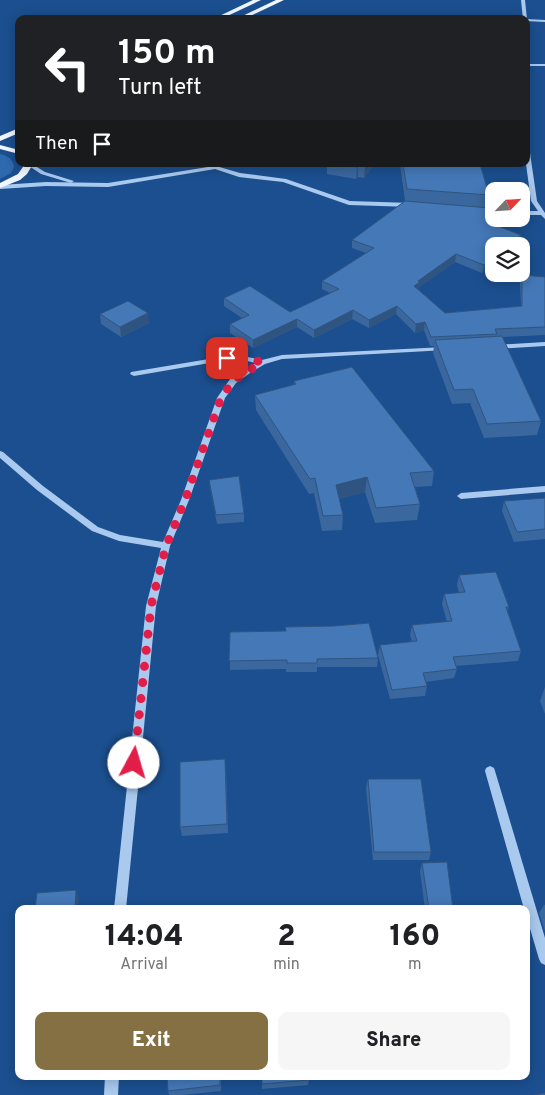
<!DOCTYPE html>
<html lang="en">
<head>
<meta charset="utf-8">
<style>
	:root { --surface:#fff; --page:#f6f6f6; --text:#202124; --muted:#757577; --accent:#847042 }
	body { margin:0; font-family:Overpass,sans-serif; background:var(--page); color:var(--text); height:100vh; display:flex; flex-direction:column; font-size:19px; white-space:nowrap }
	* { box-sizing:border-box; margin:0 }
	p { font-size:16px; color:var(--muted) }
	.icon { flex:none; width:28px; height:28px; fill:none; stroke:currentColor; stroke-width:2; stroke-linecap:round; stroke-linejoin:round }
	.map { position:relative; flex:1; overflow:hidden }
	.drawer { position:absolute; left:15px; top:905px; width:515px; height:175px; display:flex; flex-direction:column; background:var(--surface); border-radius:10px; box-shadow:0 2px 12px #0003 }
	.drawer>* { flex:none }
	.hud { position:absolute; left:15px; top:15px; width:515px; height:152px; border-radius:10px; box-shadow:0 2px 12px #0003; background:#202124; color:#fff; overflow:hidden }
	.needle { width:32px; rotate:65deg }
	.controls { position:absolute; left:485px; top:182px; display:grid; gap:10px }
	.controls a { display:grid; place-items:center; width:45px; height:45px; border-radius:10px; background:var(--surface); box-shadow:0 2px 12px #0003; font-size:25px }
	.pin { position:absolute; display:grid; place-items:center; width:42px; height:42px; color:#fff; margin:-21px; border-radius:10px; box-shadow:0 2px 8px #0006 }
	.me { position:absolute; width:55px; margin:-28px; rotate:6deg; stroke-linejoin:round; filter:drop-shadow(0 0 4px #0008) }
	.turn { display:flex; align-items:center; gap:18px; height:105px; padding:0 20px; font-size:22px }
	.turn .icon { width:65px; height:65px; stroke-width:2.5 }
	.turn b { display:block; font-size:35px; line-height:42px }
	.then { display:flex; align-items:center; height:48px; padding:0 20px; background:#0003; gap:10px; font-size:19px }
	.eta { display:flex; justify-content:space-evenly; align-items:center; height:85px; text-align:center }
	.eta b { font-size:30px; font-weight:800; line-height:35px }
	.primary-button { display:flex; gap:10px; margin-top:auto; padding:10px 20px }
	.primary-button a { flex:1; height:58px; border-radius:10px; background:var(--accent); color:#fff; font-size:20px; font-weight:800; line-height:58px; text-align:center }
	.primary-button a+a { background:var(--page); color:var(--text) }
	.map>svg:first-child { display:block }
</style>
</head>
<body>
<div class="map">
<svg width="545" height="1095" viewBox="0 0 545 1095">
	<rect width="100%" height="100%" fill="#1b4f8f"/>
	<path fill="#2e69ad" d="M 0,154 C 8,156 13,159 14,167 L 11,173 L 0,179 Z"/>
	<g fill="none" stroke-linecap="round" stroke-linejoin="round">
		<g fill="#a9c9ee" fill-rule="evenodd">
			<path d="M 521,0 L 525,0 L 527,19 L 545,20 L 545,22 L 526,21 L 526,19 L 523,19 Z"/>
			<rect x="526" y="64" width="19" height="2"/>
			<path d="M 526,145 L 529,146 L 537,201 L 545,213 L 545,219 L 541,215 L 521,215 L 521,211 L 538,211 L 531,201 L 526,164 Z"/>
			<path d="M 26,164 L 32,164 L 45,172 L 74,181 L 71,183 L 41,174 Z"/>
			<path d="M 201,164 L 209,164 L 240,173 L 286,179 L 350,201 L 411,203 L 414,205 L 411,207 L 349,205 L 283,182 L 239,177 L 215,169 L 108,187 L 46,186 L 0,189 L 0,185 L 46,182 L 108,183 L 208,167 Z"/>
			<path d="M 545,342 L 545,346 L 495,349 L 492,347 L 495,345 Z"/>
			<path d="M 445,347 L 447,348 L 447,350 L 282,359 L 265,364 L 253,371 L 236,383 L 225,398 L 189,500 L 170,546 L 156,606 L 126,909 L 114,909 L 146,606 L 161,548 L 119,541 L 92,531 L 37,490 L 0,458 L 0,451 L 3,452 L 43,486 L 98,527 L 120,535 L 163,542 L 181,500 L 217,398 L 230,379 L 256,363 L 238,359 L 227,360 L 134,376 L 130,374 L 131,372 L 227,356 L 238,355 L 262,360 L 282,355 Z"/>
			<path d="M 545,486 L 545,492 L 461,499 L 457,496 L 461,493 Z"/>
			<path d="M 490,766 L 494,768 L 495,771 L 545,938 L 545,965 L 541,963 L 539,959 L 526,915 L 526,909 L 524,909 L 485,771 L 486,768 Z"/>
			<path d="M 105,1076 L 119,1076 L 118,1095 L 104,1095 Z"/>
		</g>
		<g fill="#f0f6ff" fill-rule="evenodd">
			<path d="M 253,0 L 261,0 L 221,19 L 213,19 Z"/>
			<path d="M 276,0 L 284,0 L 244,19 L 236,19 Z"/>
			<path d="M 19,128 L 19,133 L 0,141 L 0,136 Z"/>
			<path d="M 0,145 L 19,150 L 19,154 L 0,149 Z"/>
			<path d="M 25,164 L 33,164 L 27,174 L 20,180 L 0,188 L 0,183 L 18,174 Z"/>
		</g>
	</g>
	<g fill="#3a679d">
		<path d="M 327,164 L 375,164 L 364,178 L 358,177 L 356,179 L 327,174 Z"/>
		<path d="M 400,164 L 480,164 L 489,195 L 487,207 L 495,225 L 521,235 L 519,243 L 494,246 L 494,264 L 482,273 L 455,262 L 419,287 L 419,290 L 445,313 L 521,306 L 520,283 L 522,275 L 545,277 L 545,335 L 502,337 L 541,421 L 537,435 L 484,438 L 470,403 L 452,404 L 433,353 L 434,346 L 430,346 L 424,330 L 415,333 L 396,314 L 369,328 L 352,319 L 314,338 L 297,327 L 253,348 L 230,333 L 230,324 L 242,318 L 224,306 L 224,298 L 290,312 L 330,293 L 322,289 L 322,281 L 366,253 L 352,248 L 352,240 L 405,201 Z"/>
		<path d="M 100,314 L 149,323 L 121,337 L 101,324 Z"/>
		<path d="M 294,381 L 434,471 L 432,486 L 415,487 L 420,504 L 417,520 L 375,523 L 365,492 L 339,499 L 343,515 L 342,530 L 322,531 L 314,493 L 309,494 L 256,410 L 255,395 L 294,385 Z"/>
		<path d="M 209,480 L 244,513 L 244,522 L 217,524 L 210,488 Z"/>
		<path d="M 545,498 L 545,539 L 514,542 L 502,511 L 504,501 Z"/>
		<path d="M 459,575 L 509,607 L 507,611 L 521,651 L 518,661 L 456,666 L 457,669 L 454,678 L 426,682 L 427,686 L 425,696 L 390,699 L 378,655 L 380,645 L 412,642 L 410,635 L 412,625 L 447,622 L 442,604 L 444,594 L 459,593 L 457,585 Z"/>
		<path d="M 230,632 L 378,658 L 377,667 L 317,667 L 317,672 L 286,672 L 286,669 L 230,670 Z"/>
		<path d="M 545,687 L 545,714 L 540,701 Z"/>
		<path d="M 226,768 L 228,833 L 182,836 L 180,827 Z"/>
		<path d="M 368,779 L 431,852 L 429,860 L 373,860 L 366,788 Z"/>
		<path d="M 422,863 L 453,909 L 425,909 L 420,871 Z"/>
		<path d="M 544,905 L 545,905 L 545,931 L 539,913 Z"/>
		<path d="M 221,1076 L 221,1091 L 182,1095 L 169,1095 L 168,1091 Z"/>
		<path d="M 262,1076 L 309,1080 L 308,1085 L 262,1089 Z"/>
	</g>
	<g fill="#305480">
		<path d="M 367,164 L 375,164 L 364,178 L 365,166 Z"/>
		<path d="M 358,165 L 358,177 L 356,179 L 357,167 Z"/>
		<path d="M 521,235 L 519,243 L 515,246 L 507,246 Z"/>
		<path d="M 456,254 L 455,262 L 419,287 L 419,290 L 413,294 L 414,286 L 418,281 Z"/>
		<path d="M 494,257 L 494,264 L 482,273 L 484,265 Z"/>
		<path d="M 397,306 L 396,314 L 369,328 L 369,320 Z"/>
		<path d="M 353,310 L 352,319 L 314,338 L 314,330 Z"/>
		<path d="M 148,313 L 149,323 L 121,337 L 120,327 Z"/>
		<path d="M 297,319 L 297,327 L 253,348 L 253,340 Z"/>
		<path d="M 425,322 L 424,330 L 415,333 L 416,324 Z"/>
		<path d="M 367,477 L 365,492 L 335,500 L 336,485 Z"/>
		<path d="M 76,890 L 79,898 L 78,909 L 75,909 Z"/>
	</g>
	<g fill="#4478b7" stroke="#305480">
		<path d="M 337,164 L 367,164 L 365,166 L 358,165 L 357,167 Z"/>
		<path d="M 403,164 L 480,164 L 489,195 L 407,189 Z"/>
		<path d="M 405,201 L 490,208 L 495,225 L 521,235 L 507,246 L 494,246 L 494,257 L 484,265 L 456,254 L 418,281 L 420,282 L 414,286 L 445,313 L 522,306 L 522,275 L 545,277 L 545,327 L 495,329 L 497,334 L 431,337 L 425,322 L 416,324 L 397,306 L 369,320 L 353,310 L 314,330 L 297,319 L 253,340 L 230,324 L 249,315 L 224,298 L 250,286 L 290,312 L 339,289 L 322,281 L 374,248 L 352,240 Z"/>
		<path d="M 128,301 L 148,313 L 120,327 L 100,314 Z"/>
		<path d="M 502,336 L 541,421 L 487,424 L 473,389 L 454,390 L 435,340 Z"/>
		<path d="M 352,367 L 434,471 L 410,473 L 420,504 L 376,508 L 367,477 L 336,485 L 343,515 L 323,516 L 315,478 L 310,479 L 255,395 L 296,384 L 294,381 Z"/>
		<path d="M 239,476 L 244,513 L 216,515 L 209,480 Z"/>
		<path d="M 545,498 L 545,529 L 517,532 L 504,501 Z"/>
		<path d="M 496,572 L 509,607 L 506,607 L 521,651 L 453,657 L 457,669 L 423,673 L 427,686 L 392,690 L 380,645 L 417,641 L 412,625 L 452,621 L 444,594 L 465,592 L 459,575 Z"/>
		<path d="M 369,623 L 378,658 L 317,659 L 317,663 L 287,663 L 287,660 L 229,661 L 230,632 L 286,631 L 285,627 L 334,626 Z"/>
		<path d="M 225,759 L 227,824 L 180,827 L 180,762 Z"/>
		<path d="M 368,779 L 421,779 L 431,852 L 374,852 Z"/>
		<path d="M 447,862 L 453,909 L 429,909 L 422,863 Z"/>
		<path d="M 76,890 L 75,909 L 35,909 L 37,893 Z"/>
		<path d="M 167,1076 L 220,1076 L 220,1085 L 168,1091 Z"/>
		<path d="M 262,1076 L 308,1076 L 309,1080 L 262,1084 Z"/>
		<path d="M 545,1093 L 545,1095 L 535,1095 Z"/>
	</g>
	<g fill="none" stroke-linecap="round" stroke-linejoin="round">
		<path stroke="#e11d48" stroke-width="9" stroke-dasharray="0 16.2" d="M 134,763 L 151,606 L 166,546 L 185,500 L 221,398 L 233,381 L 262,362 L 238,357 L 227,358"/>
	</g>
</svg>
<div class="controls">
<a><svg class="needle" viewBox="-14 -14 28 28"><path d="M0-13l5 13h-10z" fill="#e53935"/><path d="M0 13l5-13h-10z" fill="#757577"/></svg></a>
<a><svg class="icon" aria-label="layers" viewBox="0 0 24 24"><path d="M12 4l9 5-9 5-9-5zM3 14l9 5 9-5"/></svg></a>
</div>
<div class="pin" style="left:227px;top:358px;background:#d93025"><svg class="icon" aria-label="arrive" viewBox="0 0 24 24"><path d="M6 21V4h12l-3 4 3 4H6"/></svg></div>
<svg class="me" style="left:134px;top:763px" viewBox="-20 -20 40 40"><circle r="19" fill="#fff"/><path d="M0-13L10 11 0 6-10 11z" fill="#e11d48"/></svg>
<div class="hud">
<div class="turn"><svg class="icon" aria-label="left" viewBox="0 0 24 24"><path d="M17 20v-9H6M10 6l-5 5 5 5"/></svg><div><b>150 m</b>Turn left</div></div>
<div class="then">Then<svg class="icon" aria-label="arrive" viewBox="0 0 24 24"><path d="M6 21V4h12l-3 4 3 4H6"/></svg></div>
</div>
<section class="drawer">
<div class="eta">
<div><b>14:04</b><p>Arrival</p></div>
<div><b>2</b><p>min</p></div>
<div><b>160</b><p>m</p></div>
</div>
<div class="primary-button"><a>Exit</a><a>Share</a></div>
</section>
</div>
</body>
</html>
